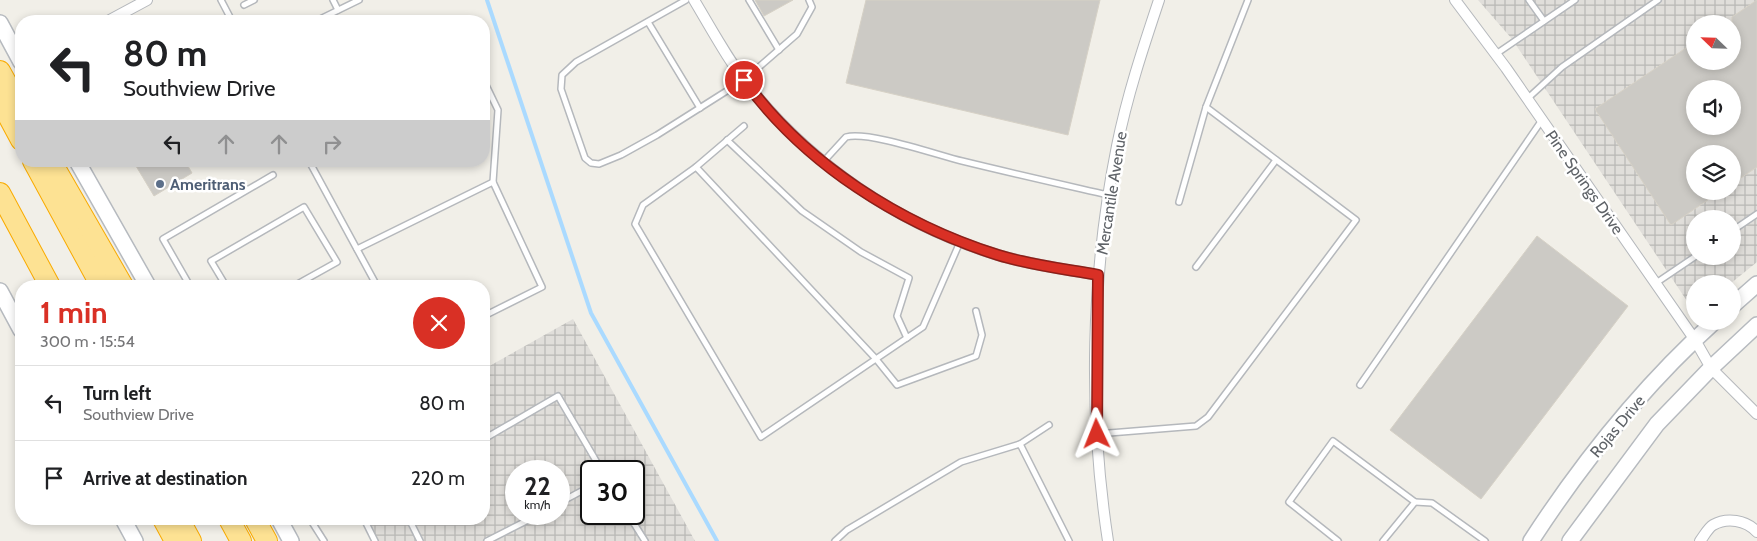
<!DOCTYPE html>
<html lang="en">
<head>
<meta charset="utf-8">
<style>
	:root { --surface:#fff; --page:#f2f2f2; --text:#202124; --muted:#757577; --line:#e0e0e0; --accent:#d93025 }
	body { margin:0; font-family:Cabin,sans-serif; background:var(--page); color:var(--text); height:100vh; display:flex; flex-direction:column; font-size:19px; white-space:nowrap }
	* { box-sizing:border-box; margin:0 }
	p { font-size:16px; color:var(--muted) }
	.icon { flex:none; width:28px; height:28px; fill:none; stroke:currentColor; stroke-width:2; stroke-linecap:round; stroke-linejoin:round }
	.map { position:relative; flex:1; overflow:hidden }
	.side { position:absolute; left:15px; top:280px; width:475px; height:245px; display:flex; flex-direction:column; background:var(--surface); border-radius:20px; box-shadow:0 2px 8px #0003 }
	.side>* { flex:none }
	.top-card { position:absolute; left:15px; top:15px; width:475px; height:152px; border-radius:20px; box-shadow:0 2px 8px #0003; background:#fff; color:var(--text); overflow:hidden }
	.needle { width:32px; rotate:293deg }
	.fabs { position:absolute; left:1686px; top:15px; display:grid; gap:10px }
	.fabs a { display:grid; place-items:center; width:55px; height:55px; border-radius:50%; background:var(--surface); box-shadow:0 2px 8px #0003; font-size:25px }
	.speed { position:absolute; left:505px; top:460px; display:flex; gap:10px; font-size:25px; font-weight:700; text-align:center }
	.speed>* { display:grid; place-content:center; width:65px; height:65px; border-radius:50%; background:var(--surface); box-shadow:0 2px 8px #0003; line-height:1 }
	.speed small { font-size:12px; font-weight:400 }
	.speed .limit { border:2px solid #111; border-radius:8px; background:#fff; color:#111 }
	.pin { position:absolute; display:grid; place-items:center; width:42px; height:42px; color:#fff; margin:-21px; border:2px solid #fff; border-radius:50%; box-shadow:0 1px 5px #0007 }
	.me { position:absolute; width:55px; margin:-28px; rotate:358deg; stroke-linejoin:round; filter:drop-shadow(0 0 4px #0008) }
	.turn { display:flex; align-items:center; gap:18px; height:105px; padding:0 25px; font-size:22px }
	.turn .icon { width:65px; height:65px; stroke-width:2.5 }
	.turn b { display:block; font-size:35px; line-height:42px }
	.lanes { display:flex; align-items:center; height:48px; padding:0 25px; background:#0003; justify-content:center; gap:25px; direction:ltr }
	.lanes .off { opacity:.35 }
	.round { display:grid; place-items:center; flex:none; width:52px; height:52px; border-radius:26px; background:var(--page) }
	.overview { display:flex; align-items:center; justify-content:space-between; height:85px; padding:0 25px }
	h1 { font-size:30px; font-weight:700; line-height:38px; color:var(--accent) }
	ul { padding:0; list-style:none }
	li { display:flex; align-items:center; gap:15px; height:75px; padding:0 25px; border-top:1px solid var(--line) }
	li div { flex:1 }
	li b { display:block; font-size:19px }
	li em { font-style:normal }
	.map>svg:first-child { display:block }
</style>
</head>
<body>
<div class="map">
<svg width="1757" height="541" viewBox="0 0 1757 541">
	<defs>
		<pattern id="industrial-grid" width="8" height="8" patternUnits="userSpaceOnUse" patternTransform="scale(1.25)"><rect width="8" height="8" fill="#e0deda"/><path d="M0 4h8M4 0v8" fill="none" stroke="#b9b8b5"/></pattern>
	</defs>
	<rect width="100%" height="100%" fill="#f1efe8"/>
	<g fill="url(#industrial-grid)" fill-rule="evenodd">
		<path d="M 1478,0 L 1757,0 L 1757,262 L 1730,284 L 1695,284 L 1695,305 L 1691,307 L 1512,39 ZM 1695,24 L 1732,24 L 1732,61 L 1695,61 ZM 1695,89 L 1732,89 L 1732,126 L 1695,126 ZM 1695,154 L 1732,154 L 1732,191 L 1695,191 ZM 1695,219 L 1732,219 L 1732,256 L 1695,256 Z"/>
		<path d="M 573,319 L 695,541 L 377,541 L 365,519 L 484,519 L 484,369 ZM 516,471 L 559,471 L 559,514 L 516,514 ZM 591,471 L 634,471 L 634,514 L 591,514 Z"/>
	</g>
	<g fill="none" stroke-linecap="round" stroke-linejoin="round">
		<path stroke="#aadaff" stroke-width="4" d="M 487,0 L 591,313 L 717,541"/>
	</g>
	<g fill="#cccac5" stroke="#d6d1c6" fill-rule="evenodd">
		<path d="M 755,0 L 793,0 L 764,16 Z"/>
		<path d="M 866,0 L 1100,0 L 1068,135 L 846,83 Z"/>
		<path d="M 1757,0 L 1757,167 L 1732,184 L 1732,154 L 1695,154 L 1695,191 L 1721,191 L 1671,225 L 1595,109 L 1695,42 L 1695,61 L 1732,61 L 1732,17 ZM 1695,89 L 1732,89 L 1732,126 L 1695,126 Z"/>
		<path d="M 133,161 L 185,161 L 192,173 L 154,196 Z"/>
		<path d="M 1537,236 L 1628,306 L 1481,499 L 1390,430 Z"/>
	</g>
	<g fill="none" stroke-linecap="round" stroke-linejoin="round">
		<g stroke="#b5b8bc" stroke-width="8">
			<g id="lane">
				<path d="M 221,0 L 232,21"/>
				<path d="M 333,0 L 338,10"/>
				<path d="M 686,0 L 576,62 L 562,75 L 561,89 L 585,158 L 591,163 L 599,164 L 621,155 L 657,135 L 744,80 L 797,34 L 812,7 L 809,0"/>
				<path d="M 749,0 L 779,50"/>
				<path d="M 1529,0 L 1544,21"/>
				<path d="M 244,5 L 254,0"/>
				<path d="M 316,21 L 359,0"/>
				<path d="M 648,22 L 700,108"/>
				<path d="M 1496,54 L 1575,0"/>
				<path d="M 484,81 L 498,110 L 493,182"/>
				<path d="M 1527,99 L 1562,67 L 1658,0"/>
				<path d="M 727,140 L 802,211 L 861,252 L 909,278 L 897,316 L 907,338"/>
				<path d="M 309,161 L 377,286"/>
				<path d="M 824,161 L 846,137 C 869,131 937,155 962,161 C 1011,173 1060,184 1108,195"/>
				<path d="M 696,167 L 744,126"/>
				<path d="M 1179,202 L 1206,107"/>
				<path d="M 1732,231 L 1757,214"/>
				<path d="M 960,242 L 923,327 L 761,437 L 635,224 L 643,205 L 696,167 L 876,359 L 897,385 L 976,356 L 982,335 L 976,311"/>
				<path d="M 357,249 L 493,182 L 542,287 L 484,316"/>
				<path d="M 1196,267 L 1276,160"/>
				<path d="M 1656,283 L 1696,256"/>
				<path d="M 190,286 L 163,239 L 273,175"/>
				<path d="M 226,286 L 211,261 L 304,207 L 337,262 L 294,286"/>
				<path d="M 1360,385 L 1542,120"/>
				<path d="M 1097,434 L 1196,426 L 1208,417 L 1356,220 L 1206,107 L 1248,0"/>
				<path d="M 484,439 L 558,396 L 602,471"/>
				<path d="M 1020,444 L 1049,425"/>
				<path d="M 1415,502 L 1432,503 L 1485,541"/>
				<path d="M 559,503 L 591,486"/>
				<path d="M 628,514 L 645,541"/>
				<path d="M 310,519 L 324,541"/>
				<path d="M 364,519 L 375,541"/>
				<path d="M 409,519 L 420,541"/>
				<path d="M 487,541 L 540,514"/>
				<path d="M 835,541 L 847,530 L 961,462 L 1020,444 L 1069,541"/>
				<path d="M 1338,541 L 1289,502 L 1333,441 L 1415,502 L 1383,541"/>
			</g>
		</g>
		<g stroke="#b5b8bc" stroke-width="12">
			<g id="street">
				<path d="M 694,0 C 712,30 729,62 751,89 C 814,167 902,226 998,255 C 1031,265 1065,269 1098,275"/>
				<path d="M 1455,0 L 1506,68 L 1695,340 L 1711,368 L 1757,414"/>
				<path d="M 108,21 L 147,0"/>
				<path d="M 1108,541 C 1088,411 1091,275 1117,146 C 1127,96 1143,48 1159,0"/>
				<path d="M 1700,541 C 1704,536 1708,528 1713,525 C 1727,517 1746,520 1757,532"/>
			</g>
		</g>
		<g stroke="#b6babf" stroke-width="18">
			<g id="secondary">
				<path d="M 0,23 L 21,62"/>
				<path d="M 77,161 L 148,286"/>
				<path d="M 0,291 L 21,330"/>
				<path d="M 1732,306 L 1757,284"/>
				<path d="M 123,519 L 135,541"/>
				<path d="M 279,519 L 291,541"/>
				<path d="M 1531,541 C 1583,461 1644,385 1715,321"/>
				<path d="M 1570,541 L 1657,424 L 1711,368 L 1757,325"/>
			</g>
		</g>
		<g stroke="#f9ab00" stroke-width="22">
			<g id="highway">
				<path d="M 0,71 L 21,109"/>
				<path d="M 0,101 L 21,140"/>
				<path d="M 33,161 L 101,286"/>
				<path d="M 51,161 L 123,286"/>
				<path d="M 0,193 L 50,286"/>
				<path d="M 163,519 L 175,541"/>
				<path d="M 179,519 L 191,541"/>
				<path d="M 229,519 L 241,541"/>
				<path d="M 255,519 L 267,541"/>
			</g>
		</g>
		<use href="#lane" stroke="#fff" stroke-width="5"/>
		<use href="#street" stroke="#fff" stroke-width="10"/>
		<use href="#secondary" stroke="#fff" stroke-width="15"/>
		<use href="#highway" stroke="#fde293" stroke-width="20"/>
	</g>
	<g fill="none" stroke-linecap="round" stroke-linejoin="round">
		<g stroke="#8d1f18" stroke-width="12">
			<path id="route" d="M 744,80 C 805,164 900,224 998,255 C 1030,265 1065,269 1098,275 L 1097,434"/>
		</g>
		<use href="#route" stroke="#d93025" stroke-width="9"/>
	</g>
	<circle fill="#5c6f8a" stroke="#fff" stroke-width="2" cx="160" cy="184" r="5"/>
	<g text-anchor="middle" stroke-width="5" stroke-linejoin="round" paint-order="stroke">
		<g font-size="16" fill="#5f6368" stroke="#fff">
			<text transform="translate(1585 182) rotate(55)" y="6">Pine Springs Drive</text>
			<text transform="translate(1111 193) rotate(-81)" y="6">Mercantile Avenue</text>
			<text transform="translate(1617 426) rotate(-50)" y="6">Rojas Drive</text>
		</g>
		<g font-size="16" font-weight="bold" fill="#4e5e75" stroke="#fff" text-anchor="start">
			<text x="170" y="190">Ameritrans</text>
		</g>
	</g>
</svg>
<div class="fabs">
<a><svg class="needle" viewBox="-14 -14 28 28"><path d="M0-13l5 13h-10z" fill="#e53935"/><path d="M0 13l5-13h-10z" fill="#757577"/></svg></a>
<a><svg class="icon" aria-label="sound" viewBox="0 0 24 24"><path d="M4 9h4l5-4v14l-5-4H4zM17 9q2 3 0 6"/></svg></a>
<a><svg class="icon" aria-label="layers" viewBox="0 0 24 24"><path d="M12 4l9 5-9 5-9-5zM3 14l9 5 9-5"/></svg></a>
<a>+</a>
<a>−</a>
</div>
<div class="speed"><div>22<small>km/h</small></div><div class="limit">30</div></div>
<div class="pin" style="left:744px;top:80px;background:#d93025"><svg class="icon" aria-label="arrive" viewBox="0 0 24 24"><path d="M6 21V4h12l-3 4 3 4H6"/></svg></div>
<svg class="me" style="left:1097px;top:434px" viewBox="-20 -20 40 40"><path d="M0-17L14 15 0 8-14 15z" fill="#d93025" stroke="#fff" stroke-width="4"/></svg>
<div class="top-card">
<div class="turn"><svg class="icon" aria-label="left" viewBox="0 0 24 24"><path d="M17 20v-9H6M10 6l-5 5 5 5"/></svg><div><b>80 m</b>Southview Drive</div></div>
<div class="lanes"><svg class="icon" aria-label="left" viewBox="0 0 24 24"><path d="M17 20v-9H6M10 6l-5 5 5 5"/></svg><svg class="icon off" aria-label="ahead" viewBox="0 0 24 24"><path d="M12 20V5M6 11l6-6 6 6"/></svg><svg class="icon off" aria-label="ahead" viewBox="0 0 24 24"><path d="M12 20V5M6 11l6-6 6 6"/></svg><svg class="icon off" aria-label="right" viewBox="0 0 24 24"><path d="M7 20v-9h11M14 6l5 5-5 5"/></svg></div>
</div>
<section class="side">
<div class="overview"><div><h1>1 min</h1><p>300 m · 15:54</p></div><a class="round" style="background:#d93025;color:#fff"><svg class="icon" aria-label="close" viewBox="0 0 24 24"><path d="M6 6l12 12M18 6L6 18"/></svg></a></div>
<ul>
<li><svg class="icon" aria-label="left" viewBox="0 0 24 24"><path d="M17 20v-9H6M10 6l-5 5 5 5"/></svg><div><b>Turn left</b><p>Southview Drive</p></div><em>80 m</em></li>
<li><svg class="icon" aria-label="arrive" viewBox="0 0 24 24"><path d="M6 21V4h12l-3 4 3 4H6"/></svg><div><b>Arrive at destination</b></div><em>220 m</em></li>
</ul>
</section>
</div>
</body>
</html>
